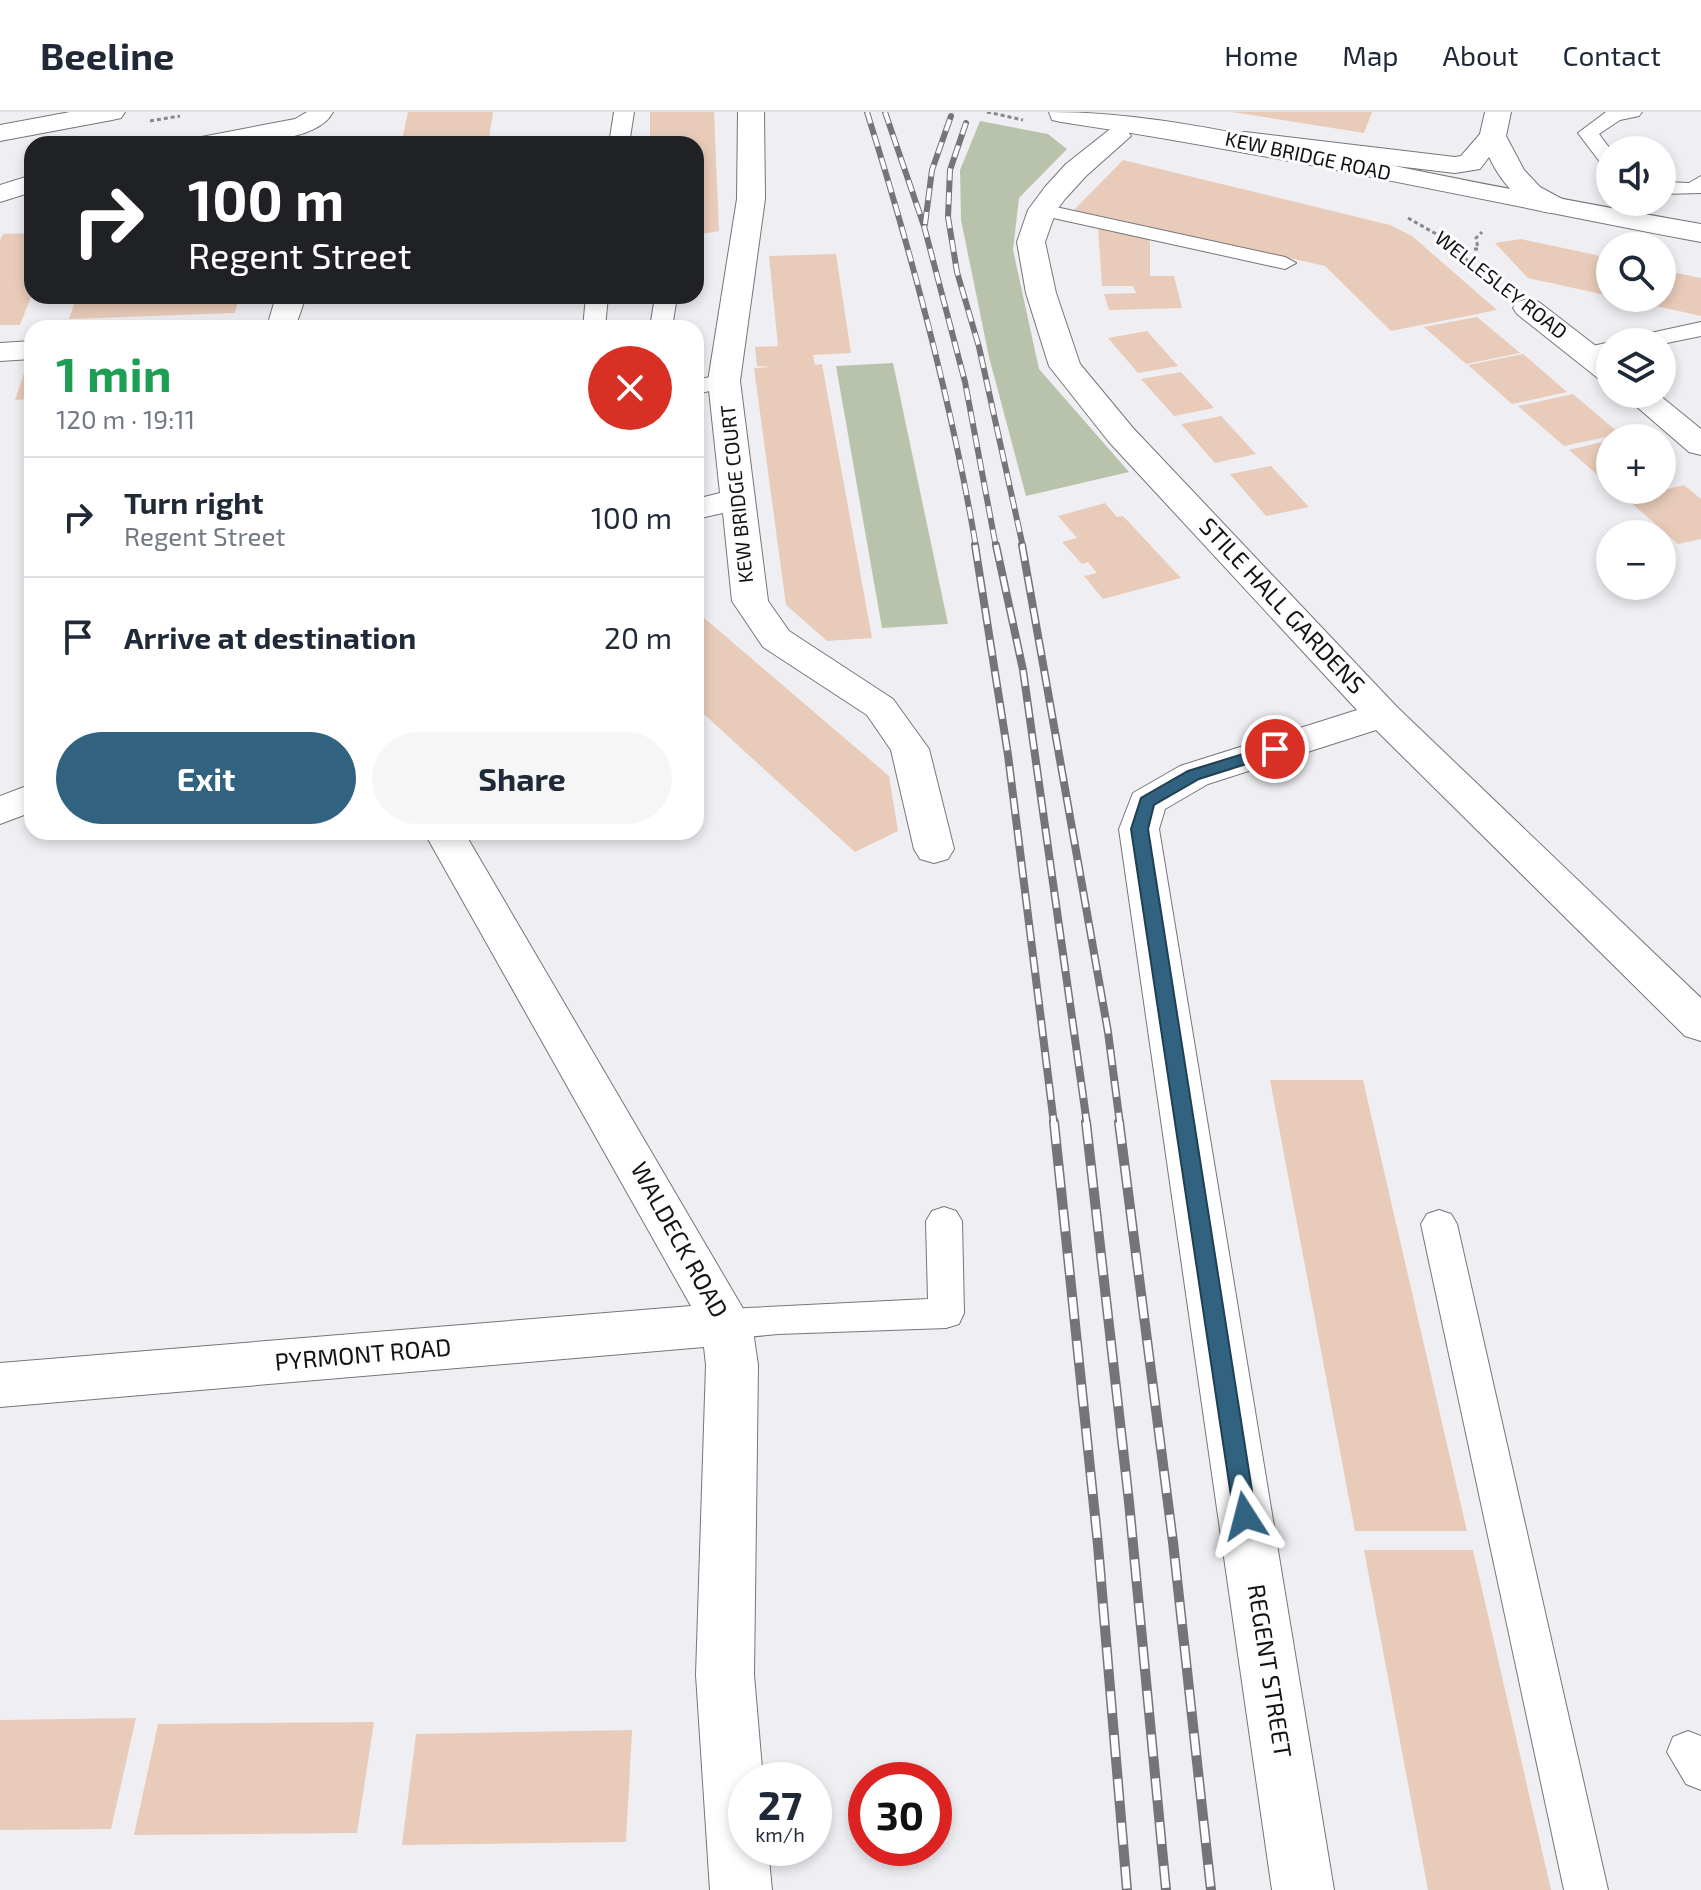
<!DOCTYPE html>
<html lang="en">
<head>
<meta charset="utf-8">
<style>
	:root { --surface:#fff; --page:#f6f6f7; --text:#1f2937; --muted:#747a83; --line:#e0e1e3; --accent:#316280 }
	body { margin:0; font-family:"Exo 2",sans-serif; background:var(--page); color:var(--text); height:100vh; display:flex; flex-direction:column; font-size:30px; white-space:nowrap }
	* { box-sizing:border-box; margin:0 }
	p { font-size:26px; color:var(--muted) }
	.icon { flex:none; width:44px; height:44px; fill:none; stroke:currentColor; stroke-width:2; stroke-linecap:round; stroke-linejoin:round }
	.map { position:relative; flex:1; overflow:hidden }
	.drawer { position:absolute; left:24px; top:208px; width:680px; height:520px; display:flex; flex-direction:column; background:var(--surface); border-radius:24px; box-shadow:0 4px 12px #0003 }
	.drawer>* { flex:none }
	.top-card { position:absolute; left:24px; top:24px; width:680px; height:168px; border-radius:24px; box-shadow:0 4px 12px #0003; background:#202124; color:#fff; overflow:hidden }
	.fabs { position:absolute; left:1596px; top:24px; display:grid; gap:16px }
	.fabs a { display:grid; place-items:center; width:80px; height:80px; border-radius:50%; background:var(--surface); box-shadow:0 4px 12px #0003; font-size:40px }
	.speed { position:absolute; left:728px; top:1650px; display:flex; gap:16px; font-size:40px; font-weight:700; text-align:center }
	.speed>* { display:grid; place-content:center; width:104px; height:104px; border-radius:50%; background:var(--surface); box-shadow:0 4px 12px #0003; line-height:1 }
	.speed small { font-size:20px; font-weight:400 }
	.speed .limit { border:12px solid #d22; background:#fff; color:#111 }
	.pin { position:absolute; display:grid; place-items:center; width:68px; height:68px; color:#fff; margin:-34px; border:4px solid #fff; border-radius:50%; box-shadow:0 2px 8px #0007 }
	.me { position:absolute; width:88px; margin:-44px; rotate:351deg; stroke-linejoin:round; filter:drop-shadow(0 0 6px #0008) }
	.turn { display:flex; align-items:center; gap:28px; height:168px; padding:0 32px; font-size:36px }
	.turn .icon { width:104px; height:104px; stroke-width:2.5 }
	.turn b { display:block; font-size:56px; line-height:68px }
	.round { display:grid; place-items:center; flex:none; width:84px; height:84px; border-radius:42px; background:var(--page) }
	.head { display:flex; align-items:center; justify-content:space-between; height:136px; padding:0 32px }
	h1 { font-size:48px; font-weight:700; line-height:60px; color:#1e9e55 }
	.action { display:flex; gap:16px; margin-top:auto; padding:16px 32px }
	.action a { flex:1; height:92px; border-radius:48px; background:var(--accent); color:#fff; font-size:32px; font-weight:700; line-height:92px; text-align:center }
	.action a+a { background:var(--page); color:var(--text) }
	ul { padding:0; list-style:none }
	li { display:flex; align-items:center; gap:24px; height:120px; padding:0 32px; border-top:2px solid var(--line) }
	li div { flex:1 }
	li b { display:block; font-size:30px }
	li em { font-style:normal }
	header { display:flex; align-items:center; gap:48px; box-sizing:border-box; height:112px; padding:0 40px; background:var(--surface); border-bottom:2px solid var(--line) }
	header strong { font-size:38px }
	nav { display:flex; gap:44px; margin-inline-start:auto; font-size:28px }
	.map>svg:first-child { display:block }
</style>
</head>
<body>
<header>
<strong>Beeline</strong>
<nav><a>Home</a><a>Map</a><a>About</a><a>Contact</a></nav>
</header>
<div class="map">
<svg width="1701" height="1778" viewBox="0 0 1701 1778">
	<rect width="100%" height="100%" fill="#efeff3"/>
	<g fill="#b9c3ac">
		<path d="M 980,9 L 1048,22 L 1067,37 L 1019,86 L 1013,138 L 1039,257 L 1129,360 L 1026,384 L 989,245 L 961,108 L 960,58 Z"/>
		<path d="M 893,251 L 948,512 L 882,516 L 836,254 Z"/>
	</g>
	<g fill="#e9cbb9">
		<path d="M 408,0 L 493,0 L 488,32 L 401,32 Z"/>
		<path d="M 650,0 L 714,0 L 719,119 L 696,123 L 696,32 L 650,32 Z"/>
		<path d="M 1232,0 L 1372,0 L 1364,21 Z"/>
		<path d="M 1123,48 L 1390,113 L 1412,124 L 1497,198 L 1391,219 L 1325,154 L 1074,98 Z"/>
		<path d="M 1098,115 L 1150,126 L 1150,164 L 1174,164 L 1182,196 L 1109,198 L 1104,182 L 1136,181 L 1133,174 L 1102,174 Z"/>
		<path d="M 32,121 L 32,182 L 20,213 L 0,213 L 0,128 L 3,122 Z"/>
		<path d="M 1521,127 L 1610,146 L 1610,184 L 1528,166 L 1495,131 Z"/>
		<path d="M 836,142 L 851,241 L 813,243 L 815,253 L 822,252 L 872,526 L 827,529 L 786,493 L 754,256 L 772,255 L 757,254 L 755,235 L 778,234 L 769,144 Z"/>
		<path d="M 1662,158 L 1701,166 L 1701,204 L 1625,187 L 1662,186 Z"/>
		<path d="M 77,184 L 239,184 L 235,201 L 69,207 Z"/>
		<path d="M 1477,205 L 1520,241 L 1466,252 L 1424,215 Z"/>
		<path d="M 424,208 L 423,216 L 336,216 L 338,211 Z"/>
		<path d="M 1147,219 L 1178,254 L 1138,261 L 1108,226 Z"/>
		<path d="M 1523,242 L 1567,280 L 1512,292 L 1468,253 Z"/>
		<path d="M 1181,260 L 1214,296 L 1174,304 L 1141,267 Z"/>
		<path d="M 24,261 L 32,261 L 32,287 L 15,288 Z"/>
		<path d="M 1573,282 L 1620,322 L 1564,334 L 1518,294 Z"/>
		<path d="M 1221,304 L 1256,342 L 1215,351 L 1181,312 Z"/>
		<path d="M 1610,328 L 1610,374 L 1569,338 Z"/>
		<path d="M 1271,354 L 1309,395 L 1266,404 L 1230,362 Z"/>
		<path d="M 1684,373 L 1701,387 L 1701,427 L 1678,432 L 1627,387 Z"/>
		<path d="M 1105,391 L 1117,405 L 1123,404 L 1181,466 L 1103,487 L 1084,464 L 1097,461 L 1088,450 L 1082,452 L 1062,430 L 1077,426 L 1058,404 Z"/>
		<path d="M 696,499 L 889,664 L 898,719 L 855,740 L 696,595 Z"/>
		<path d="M 1270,968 L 1363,968 L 1467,1419 L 1355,1419 Z"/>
		<path d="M 1364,1438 L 1473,1438 L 1551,1778 L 1428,1778 Z"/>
		<path d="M 136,1606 L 111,1717 L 0,1718 L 0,1608 Z"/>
		<path d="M 374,1610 L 357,1721 L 134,1723 L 158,1612 Z"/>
		<path d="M 632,1618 L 626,1730 L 402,1733 L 416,1622 Z"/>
	</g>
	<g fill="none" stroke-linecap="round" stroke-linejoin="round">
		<g stroke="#757678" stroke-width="2">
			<g id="service">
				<path d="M 614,0 L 634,0 L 629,32 L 609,32 Z"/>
				<path d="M 1606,0 L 1642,0 L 1639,4 L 1620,8 L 1599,22 L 1611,38 L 1610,56 L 1603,54 L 1578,21 Z"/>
				<path d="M 1701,64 L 1701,81 L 1662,82 L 1662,70 L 1689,71 Z"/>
				<path d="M 1042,92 L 1285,145 L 1296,151 L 1285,157 L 1035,102 L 1032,98 Z"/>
				<path d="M 586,184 L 608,184 L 605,216 L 583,216 Z"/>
				<path d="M 655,184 L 677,184 L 672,216 L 650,216 Z"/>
				<path d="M 1701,210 L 1701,224 L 1662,232 L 1629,230 L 1632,225 Z"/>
				<path d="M 1610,230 L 1610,244 L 1588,249 L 1580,247 L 1577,242 L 1580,237 Z"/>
				<path d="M 724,262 L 732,264 L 735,269 L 732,274 L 696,282 L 696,268 Z"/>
				<path d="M 944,1095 L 956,1099 L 962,1109 L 964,1201 L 959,1212 L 946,1216 L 778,1222 L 727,1227 L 714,1223 L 709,1212 L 714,1201 L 727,1197 L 928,1187 L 926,1109 L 932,1099 Z"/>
				<path d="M 1439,1098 L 1451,1102 L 1457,1112 L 1608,1778 L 1564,1778 L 1421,1112 L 1427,1102 Z"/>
				<path d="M 1688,1619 L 1701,1624 L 1701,1678 L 1686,1672 L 1667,1640 L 1673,1625 Z"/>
			</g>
		</g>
		<g stroke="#757678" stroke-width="2">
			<g id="minor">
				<path d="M 307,0 L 333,0 C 316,34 227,32 193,32 L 196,26 L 295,7 Z"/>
				<path d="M 738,0 L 764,0 L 765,87 L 740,269 L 768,489 L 789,519 L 893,587 L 929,637 L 954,737 L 948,747 L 934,751 L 920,747 L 914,737 L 891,638 L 867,603 L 763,535 L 732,489 L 723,401 L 696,407 L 696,387 L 720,381 L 708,269 L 737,87 Z"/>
				<path d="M 1485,0 L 1511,0 L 1506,24 L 1524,58 L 1540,75 L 1564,88 L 1568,94 L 1564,100 C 1530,108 1502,72 1489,45 L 1480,57 L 1455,61 L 1245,36 L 1236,34 L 1232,28 L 1236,22 L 1245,20 L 1455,45 L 1461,44 L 1480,22 Z"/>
				<path d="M 1118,16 L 1127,18 L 1131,24 L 1086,64 L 1065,87 L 1056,99 L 1045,130 L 1056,181 L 1080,252 L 1133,316 L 1397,595 L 1701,886 L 1701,929 L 1685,924 L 1376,618 L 1208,672 L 1165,697 L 1159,717 L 1334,1778 L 1272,1778 L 1119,717 L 1133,681 L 1180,654 L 1357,598 L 1109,330 L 1049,254 L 1026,181 L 1017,130 L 1028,98 L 1045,75 L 1066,52 L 1109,18 Z"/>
				<path d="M 32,63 L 32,80 L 0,90 L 0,73 Z"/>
				<path d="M 276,184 L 306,184 L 295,216 L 263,216 L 269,208 Z"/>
				<path d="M 32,229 L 32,247 L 0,249 L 0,231 Z"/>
				<path d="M 32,672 L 32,700 L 0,712 L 0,684 Z"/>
				<path d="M 424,720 L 464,720 L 752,1212 L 758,1253 L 754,1563 L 763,1668 L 746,1668 L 746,1736 L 768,1736 L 772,1778 L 710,1778 L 696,1563 L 706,1253 L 704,1235 L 0,1295 L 0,1251 L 691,1194 Z"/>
			</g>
		</g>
		<g stroke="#757678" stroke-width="2">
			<g id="primary">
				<path d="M 1528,187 L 1539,190 L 1610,245 L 1610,269 L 1599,267 L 1517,202 L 1513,196 L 1517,190 Z"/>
				<path d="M 1622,282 L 1658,282 L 1701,317 L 1701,343 L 1689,340 Z"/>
			</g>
		</g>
		<g stroke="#757678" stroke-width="2">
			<g id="trunk">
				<path d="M 70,0 L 125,0 L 121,6 L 112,8 L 0,29 L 0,13 Z"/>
				<path d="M 1049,0 C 1157,0 1262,27 1367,48 C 1478,72 1589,92 1701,112 L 1701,130 C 1488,90 1276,42 1061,10 L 1052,8 Z"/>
			</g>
		</g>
		<g stroke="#88888b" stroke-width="3" stroke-dasharray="4 3" stroke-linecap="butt">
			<path d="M 987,0 L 1023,8"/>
			<path d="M 150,9 L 180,4"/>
			<path d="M 1408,106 L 1438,123 L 1495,172"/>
			<path d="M 1474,137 L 1478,137 L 1476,126 L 1482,120"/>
		</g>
		<use href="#service" fill="#fff" fill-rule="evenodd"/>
		<use href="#minor" fill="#fff" fill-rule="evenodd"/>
		<use href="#primary" fill="#fff" fill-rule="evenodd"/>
		<use href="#trunk" fill="#fff" fill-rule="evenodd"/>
		<g stroke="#757577" stroke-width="6">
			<g id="rail-far2">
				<path d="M 867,0 C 912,143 951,287 976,435"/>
				<path d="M 885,0 L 924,114 L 965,270 L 996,435"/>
				<path d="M 966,11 L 950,58 L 948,105 L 957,160 L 979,235 L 1023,435"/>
				<path d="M 925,112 L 932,58 L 951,4"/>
			</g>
		</g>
		<g stroke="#757577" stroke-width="8">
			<g id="rail-far1">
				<path d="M 975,433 L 1008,643 L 1054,1012"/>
				<path d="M 996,433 L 1023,558 L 1087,1012"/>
				<path d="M 1022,433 L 1108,920 L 1120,1012"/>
			</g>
		</g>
		<g stroke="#757577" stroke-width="10">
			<g id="rail">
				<path d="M 1054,1010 L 1098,1433 L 1127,1778"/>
				<path d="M 1086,1010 L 1129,1390 L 1166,1778"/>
				<path d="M 1119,1010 L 1173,1430 L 1211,1778"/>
			</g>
		</g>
		<use href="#rail-far2" stroke="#fdfdff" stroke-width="4" stroke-dasharray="12" stroke-linecap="butt"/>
		<use href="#rail-far1" stroke="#fdfdff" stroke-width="5" stroke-dasharray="16" stroke-linecap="butt"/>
		<use href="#rail" stroke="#fdfdff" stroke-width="7" stroke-dasharray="22" stroke-linecap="butt"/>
	</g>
	<path fill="#316280" stroke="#204053" stroke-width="2" d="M 1275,632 L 1283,637 L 1281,641 L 1199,667 L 1154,693 L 1148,717 L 1256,1404 L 1253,1411 L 1245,1414 L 1237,1411 L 1234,1404 L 1131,717 L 1141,686 L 1188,659 Z"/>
	<g text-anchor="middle" stroke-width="6" stroke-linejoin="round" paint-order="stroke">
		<g font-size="20" fill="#121213" stroke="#fdfdff">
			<text transform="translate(1308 44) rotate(12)" y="7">KEW BRIDGE ROAD</text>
			<text transform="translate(1501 173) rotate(38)" y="7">WELLESLEY ROAD</text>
			<text transform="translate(737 382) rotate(-96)" y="7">KEW BRIDGE COURT</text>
		</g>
		<g font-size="24" fill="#121213" stroke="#fdfdff">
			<text transform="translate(1282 494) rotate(47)" y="8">STILE HALL GARDENS</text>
			<text transform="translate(679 1128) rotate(61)" y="8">WALDECK ROAD</text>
			<text transform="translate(363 1243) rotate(-5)" y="8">PYRMONT ROAD</text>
			<text transform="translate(1269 1559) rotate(81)" y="8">REGENT STREET</text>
		</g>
	</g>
</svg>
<div class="fabs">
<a><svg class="icon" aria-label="sound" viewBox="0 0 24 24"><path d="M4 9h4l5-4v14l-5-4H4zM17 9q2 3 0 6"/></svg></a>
<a><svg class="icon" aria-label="search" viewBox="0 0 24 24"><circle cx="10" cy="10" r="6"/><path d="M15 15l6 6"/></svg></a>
<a><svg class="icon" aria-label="layers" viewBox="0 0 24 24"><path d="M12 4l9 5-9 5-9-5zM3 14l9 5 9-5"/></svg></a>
<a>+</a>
<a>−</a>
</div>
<div class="speed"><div>27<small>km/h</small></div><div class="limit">30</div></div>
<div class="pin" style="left:1275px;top:637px;background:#d93025"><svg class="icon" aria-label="arrive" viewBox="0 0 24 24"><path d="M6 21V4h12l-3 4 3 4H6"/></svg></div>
<svg class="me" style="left:1245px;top:1404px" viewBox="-20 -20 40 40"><path d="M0-17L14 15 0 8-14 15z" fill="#316280" stroke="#fff" stroke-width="4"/></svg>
<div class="top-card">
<div class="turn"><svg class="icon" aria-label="right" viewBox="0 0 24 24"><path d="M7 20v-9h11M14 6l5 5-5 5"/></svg><div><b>100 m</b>Regent Street</div></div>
</div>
<section class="drawer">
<div class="head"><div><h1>1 min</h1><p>120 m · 19:11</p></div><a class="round" style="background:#d93025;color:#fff"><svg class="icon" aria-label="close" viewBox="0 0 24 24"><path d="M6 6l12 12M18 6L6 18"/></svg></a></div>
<ul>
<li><svg class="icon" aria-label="right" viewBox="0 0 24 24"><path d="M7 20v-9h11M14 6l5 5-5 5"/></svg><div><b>Turn right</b><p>Regent Street</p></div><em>100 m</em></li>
<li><svg class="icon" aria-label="arrive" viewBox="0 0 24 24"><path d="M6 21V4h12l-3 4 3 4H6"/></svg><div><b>Arrive at destination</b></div><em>20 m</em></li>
</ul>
<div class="action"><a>Exit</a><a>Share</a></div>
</section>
</div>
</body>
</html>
